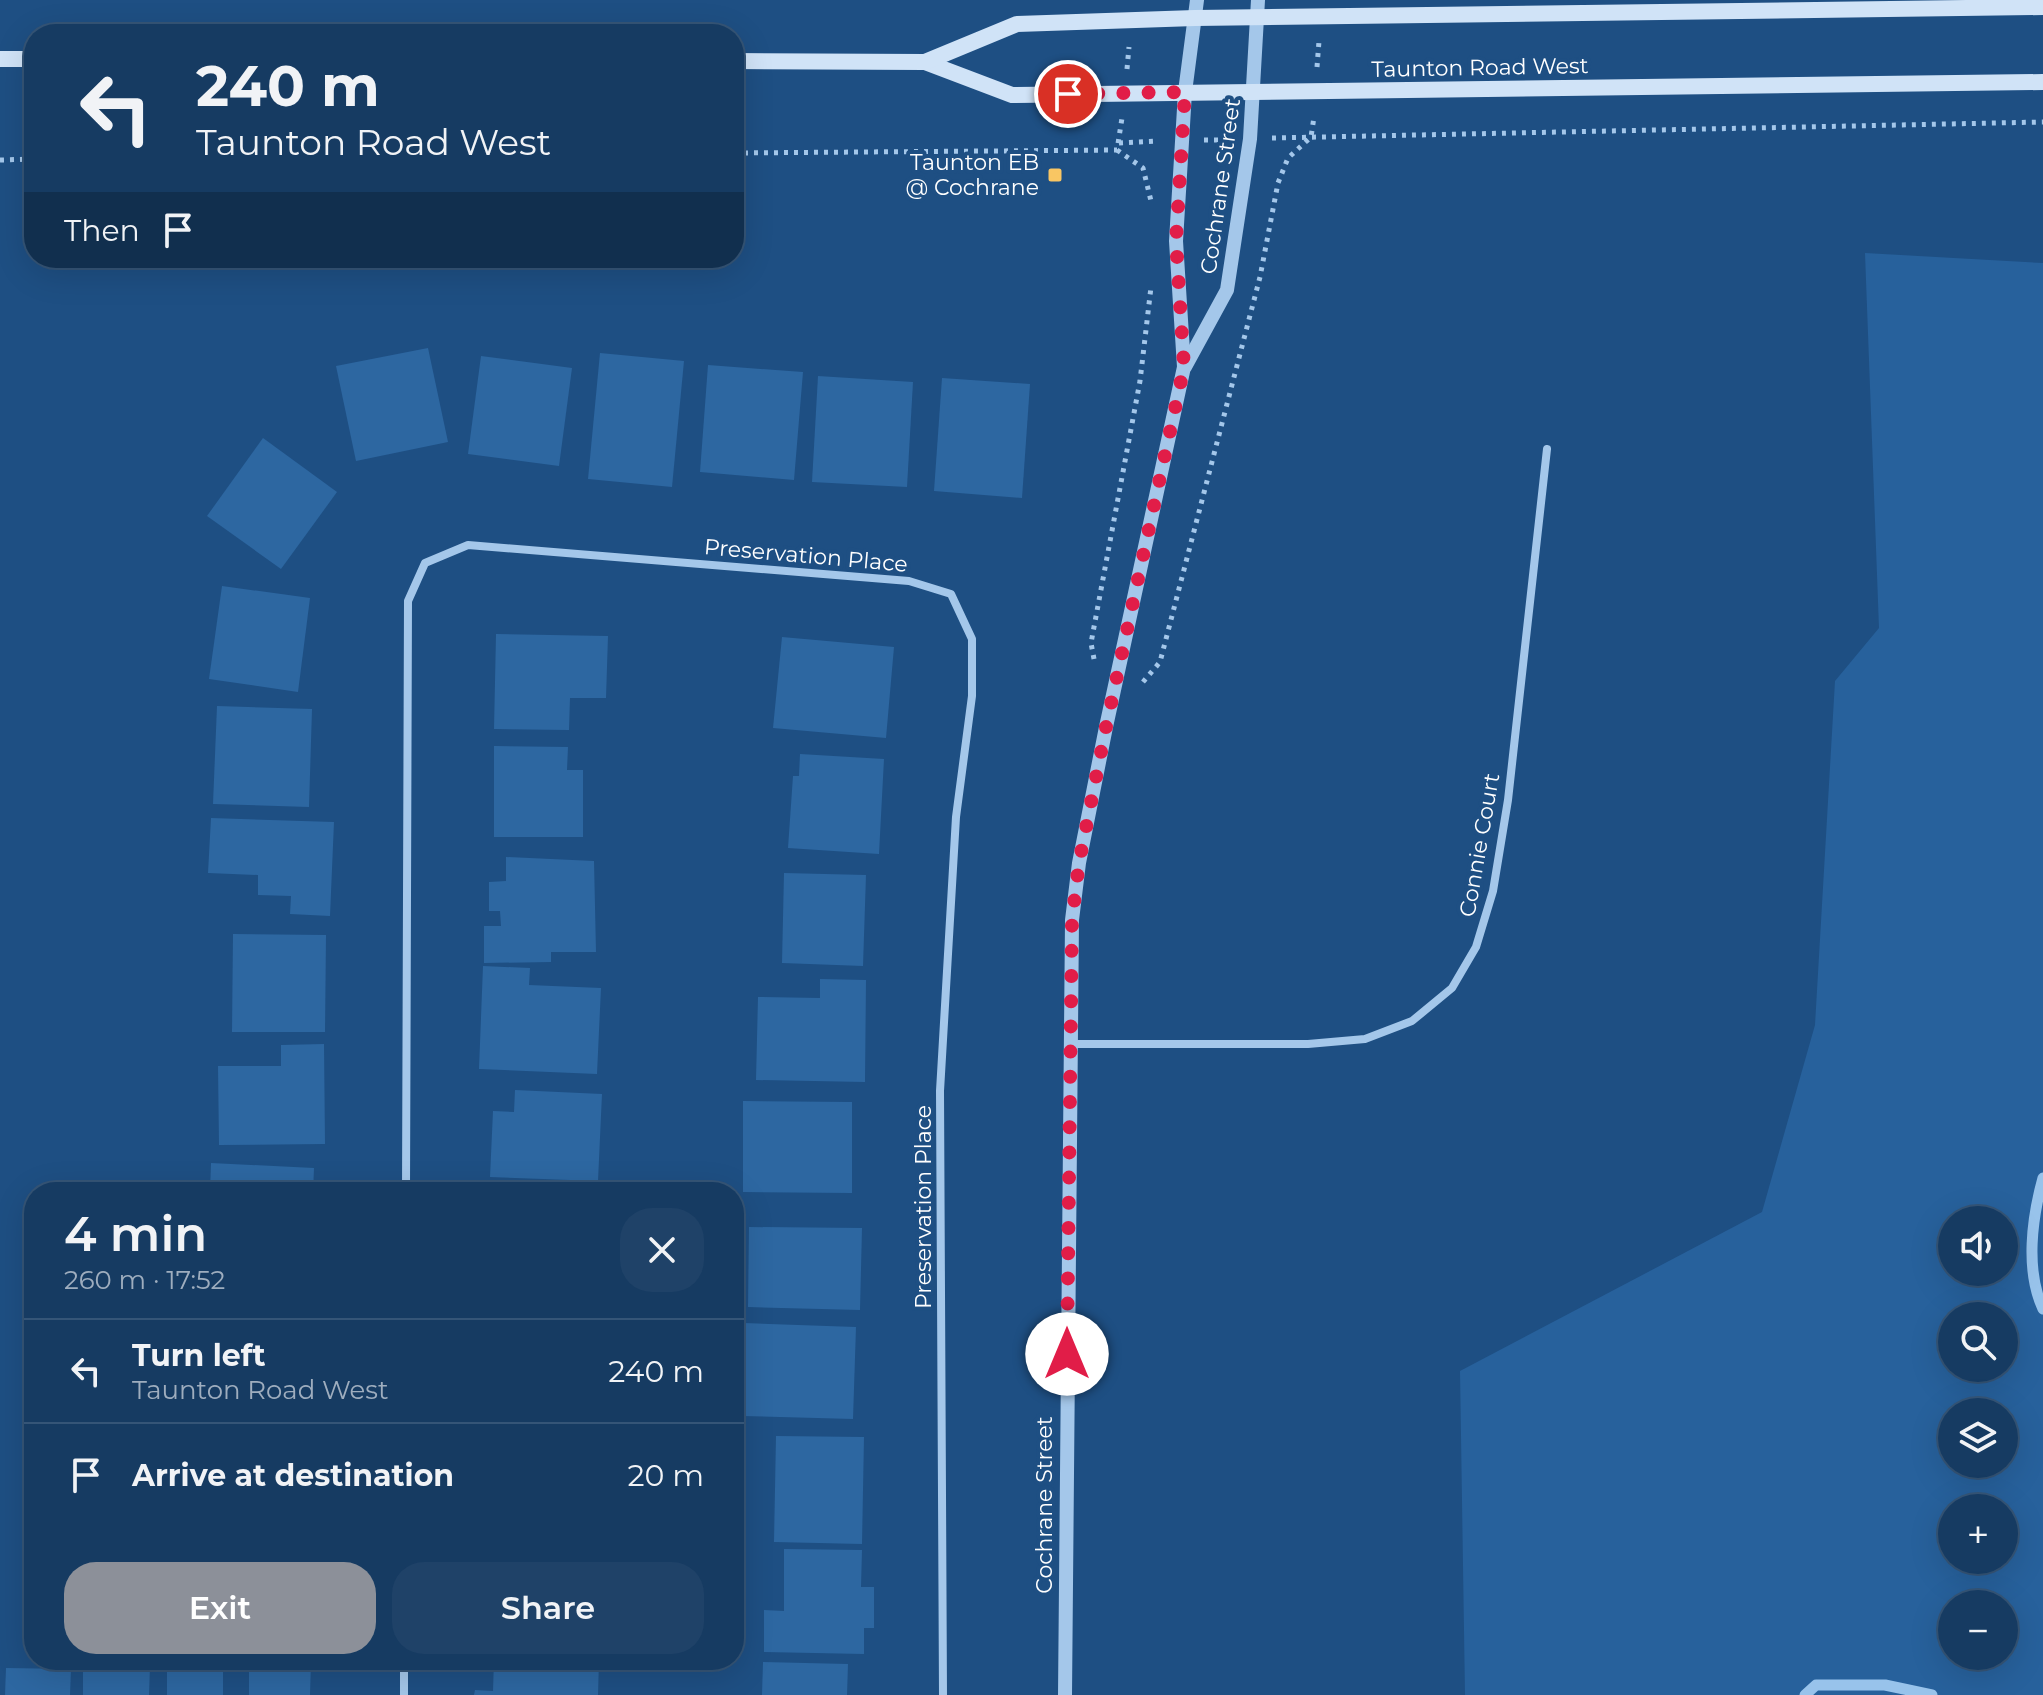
<!DOCTYPE html>
<html lang="en">
<head>
<meta charset="utf-8">
<style>
	:root { --surface:#163b62; --page:#1f4268; --text:#f1f3f6; --muted:#9eadbe; --line:#355577; --accent:#8c9099 }
	body { margin:0; font-family:Montserrat,sans-serif; background:var(--page); color:var(--text); height:100vh; display:flex; flex-direction:column; font-size:30px; white-space:nowrap }
	* { box-sizing:border-box; margin:0 }
	p { font-size:26px; color:var(--muted) }
	.icon { flex:none; width:44px; height:44px; fill:none; stroke:currentColor; stroke-width:2; stroke-linecap:round; stroke-linejoin:round }
	.map { position:relative; flex:1; overflow:hidden }
	.panel { position:absolute; left:24px; top:1182px; width:720px; height:488px; display:flex; flex-direction:column; background:var(--surface); border-radius:32px; box-shadow:0 8px 32px #0002,0 0 0 2px var(--line) }
	.panel>* { flex:none }
	.hud { position:absolute; left:24px; top:24px; width:720px; height:244px; border-radius:32px; box-shadow:0 8px 32px #0002,0 0 0 2px var(--line); background:#163b62; color:var(--text); overflow:hidden }
	.buttons { position:absolute; left:1938px; top:1206px; display:grid; gap:16px }
	.buttons a { display:grid; place-items:center; width:80px; height:80px; border-radius:50%; background:var(--surface); box-shadow:0 8px 32px #0002,0 0 0 2px var(--line); font-size:40px }
	.pin { position:absolute; display:grid; place-items:center; width:68px; height:68px; color:#fff; margin:-34px; border:4px solid #fff; border-radius:50%; box-shadow:0 2px 8px #0007 }
	.me { position:absolute; width:88px; margin:-44px; rotate:0deg; stroke-linejoin:round; filter:drop-shadow(0 0 6px #0008) }
	.turn { display:flex; align-items:center; gap:28px; height:168px; padding:0 40px; font-size:36px }
	.turn .icon { width:104px; height:104px; stroke-width:2.5 }
	.turn b { display:block; font-size:56px; line-height:68px }
	.then { display:flex; align-items:center; height:76px; padding:0 40px; background:#0003; gap:16px; font-size:30px }
	.round { display:grid; place-items:center; flex:none; width:84px; height:84px; border-radius:32px; background:var(--page) }
	.overview { display:flex; align-items:center; justify-content:space-between; height:136px; padding:0 40px }
	h1 { font-size:48px; font-weight:600; line-height:60px }
	.primary-button { display:flex; gap:16px; margin-top:auto; padding:16px 40px }
	.primary-button a { flex:1; height:92px; border-radius:32px; background:var(--accent); color:#fff; font-size:32px; font-weight:600; line-height:92px; text-align:center }
	.primary-button a+a { background:var(--page); color:var(--text) }
	ul { padding:0; list-style:none }
	li { display:flex; align-items:center; gap:24px; height:104px; padding:0 40px; border-top:2px solid var(--line) }
	li div { flex:1 }
	li b { display:block; font-size:30px }
	li em { font-style:normal }
	.map>svg:first-child { display:block }
</style>
</head>
<body>
<div class="map">
<svg width="2043" height="1695" viewBox="0 0 2043 1695">
	<rect width="100%" height="100%" fill="#1e4f83"/>
	<path fill="#27619c" fill-rule="evenodd" d="M 1865,253 L 2043,263 L 2043,1695 L 1465,1695 L 1460,1371 L 1762,1212 L 1815,1025 L 1835,681 L 1879,628 ZM 1952,1220 L 2004,1220 L 2004,1272 L 1952,1272 ZM 1952,1316 L 2004,1316 L 2004,1368 L 1952,1368 ZM 1952,1412 L 2004,1412 L 2004,1464 L 1952,1464 ZM 1952,1508 L 2004,1508 L 2004,1560 L 1952,1560 ZM 1952,1604 L 2004,1604 L 2004,1656 L 1952,1656 Z"/>
	<g fill="none" stroke-linecap="round" stroke-linejoin="round">
		<g stroke="#98c3eb" stroke-width="11">
			<path d="M 2043,1178 C 2032,1218 2025,1270 2043,1309"/>
			<path d="M 1805,1695 L 1816,1685 L 1885,1685 L 1932,1695"/>
		</g>
	</g>
	<g fill="#2d67a1">
		<path d="M 428,348 L 448,442 L 356,461 L 336,366 Z"/>
		<path d="M 600,353 L 684,361 L 672,487 L 588,479 Z"/>
		<path d="M 481,356 L 572,368 L 559,466 L 468,454 Z"/>
		<path d="M 708,365 L 803,372 L 794,480 L 700,472 Z"/>
		<path d="M 818,376 L 913,382 L 907,487 L 812,482 Z"/>
		<path d="M 942,378 L 1030,384 L 1022,498 L 934,491 Z"/>
		<path d="M 263,438 L 337,492 L 281,569 L 207,516 Z"/>
		<path d="M 222,586 L 310,598 L 298,692 L 209,679 Z"/>
		<path d="M 496,634 L 608,636 L 606,698 L 570,698 L 569,730 L 494,729 Z"/>
		<path d="M 782,637 L 894,647 L 886,738 L 773,728 Z"/>
		<path d="M 217,706 L 312,709 L 309,807 L 213,804 Z"/>
		<path d="M 494,746 L 568,747 L 567,770 L 583,770 L 583,837 L 494,837 Z"/>
		<path d="M 800,754 L 884,759 L 879,854 L 788,848 L 793,776 L 799,776 Z"/>
		<path d="M 211,818 L 334,822 L 330,916 L 290,914 L 291,896 L 258,895 L 258,875 L 208,873 Z"/>
		<path d="M 506,857 L 594,861 L 596,952 L 551,952 L 551,962 L 484,963 L 484,926 L 501,926 L 500,911 L 489,911 L 489,882 L 506,881 Z"/>
		<path d="M 784,873 L 866,875 L 863,966 L 782,963 Z"/>
		<path d="M 233,934 L 326,935 L 325,1032 L 232,1032 Z"/>
		<path d="M 483,966 L 530,968 L 529,985 L 601,988 L 597,1074 L 479,1069 Z"/>
		<path d="M 820,979 L 866,980 L 865,1082 L 756,1080 L 758,997 L 820,998 Z"/>
		<path d="M 324,1044 L 325,1144 L 219,1145 L 218,1066 L 281,1066 L 281,1045 Z"/>
		<path d="M 515,1090 L 602,1094 L 598,1181 L 490,1177 L 493,1111 L 514,1112 Z"/>
		<path d="M 743,1101 L 852,1102 L 852,1193 L 743,1192 Z"/>
		<path d="M 211,1163 L 314,1168 L 313,1192 L 210,1192 Z"/>
		<path d="M 749,1227 L 862,1228 L 860,1310 L 748,1307 Z"/>
		<path d="M 744,1323 L 856,1327 L 853,1419 L 742,1416 Z"/>
		<path d="M 776,1436 L 864,1437 L 862,1544 L 774,1542 Z"/>
		<path d="M 784,1549 L 862,1550 L 861,1587 L 874,1587 L 874,1628 L 864,1628 L 864,1654 L 764,1652 L 764,1610 L 784,1611 Z"/>
		<rect x="167" y="1660" width="56" height="35"/>
		<path d="M 494,1660 L 599,1660 L 598,1695 L 474,1695 L 475,1690 L 493,1691 Z"/>
		<path d="M 249,1662 L 311,1662 L 310,1695 L 249,1695 Z"/>
		<path d="M 763,1662 L 848,1664 L 847,1695 L 762,1695 Z"/>
		<path d="M 83,1665 L 150,1666 L 149,1695 L 83,1695 Z"/>
		<path d="M 6,1668 L 71,1669 L 70,1695 L 5,1695 Z"/>
	</g>
	<g fill="none" stroke-linecap="round" stroke-linejoin="round">
		<g stroke="#a4c7ea" stroke-width="5" stroke-dasharray="4 6" stroke-linecap="butt">
			<path d="M 1317,67 L 1319,41"/>
			<path d="M 1127,69 L 1129,47"/>
			<path d="M 1272,138 L 2043,122"/>
			<path d="M 1204,140 L 1226,140"/>
			<path d="M 1119,143 L 1158,141"/>
			<path d="M 1117,150 L 1143,168 L 1151,201"/>
			<path d="M 734,153 L 1117,150 L 1122,118"/>
			<path d="M 0,160 L 34,159"/>
			<path d="M 1094,659 L 1091,643 L 1140,381 L 1151,287"/>
			<path d="M 1143,682 L 1160,662 L 1260,277 L 1278,183 L 1288,158 L 1311,137 L 1314,117"/>
		</g>
		<g stroke="#a4c7ea" stroke-width="8">
			<path d="M 1069,1044 L 1308,1044 L 1365,1039 L 1412,1021 L 1452,988 L 1476,947 L 1493,891 L 1508,800 L 1547,449"/>
			<path d="M 406,1192 L 408,601 L 425,563 L 468,545 L 909,581 L 951,594 L 972,639 L 972,696 L 956,817 L 940,1091 L 943,1695"/>
			<path d="M 404,1695 L 404,1660"/>
		</g>
		<g stroke="#a4c7ea" stroke-width="14">
			<path d="M 1185,367 L 1227,290 L 1250,139 L 1258,0"/>
			<path d="M 1065,1695 L 1072,920 L 1079,863 L 1106,727 L 1184,367 L 1176,241 L 1185,92 L 1197,0"/>
		</g>
		<g stroke="#d0e3f7" stroke-width="16">
			<path d="M 0,59 L 34,59"/>
			<path d="M 734,61 L 925,62 L 1012,95 L 2043,82"/>
			<path d="M 925,62 L 1017,24 L 1195,18 L 2043,7"/>
		</g>
	</g>
	<g fill="none" stroke-linecap="round" stroke-linejoin="round">
		<path stroke="#e11d48" stroke-width="14" stroke-dasharray="0 25.2" d="M 1067,1354 L 1072,920 L 1079,863 L 1106,727 L 1184,367 L 1176,241 L 1185,92 L 1068,94"/>
	</g>
	<rect fill="#f9c663" stroke="#1e4f83" stroke-width="3" x="1047" y="167" width="16" height="16" rx="4"/>
	<g text-anchor="middle" stroke-width="8" stroke-linejoin="round" paint-order="stroke">
		<g font-size="22" fill="#fff" stroke="#1e4f83">
			<text transform="translate(1480 67) rotate(-1)" y="8">Taunton Road West</text>
			<text transform="translate(1220 186) rotate(-82)" y="8">Cochrane Street</text>
			<text transform="translate(806 555) rotate(5)" y="8">Preservation Place</text>
			<text transform="translate(1479 845) rotate(-80)" y="8">Connie Court</text>
			<text transform="translate(923 1207) rotate(-90)" y="8">Preservation Place</text>
			<text transform="translate(1044 1505) rotate(-90)" y="8">Cochrane Street</text>
		</g>
		<g font-size="22" fill="#fff" stroke="#1e4f83" text-anchor="end">
			<text x="1039" y="170">Taunton EB<tspan x="1039" dy="25">@ Cochrane</tspan></text>
		</g>
	</g>
</svg>
<div class="buttons">
<a><svg class="icon" aria-label="sound" viewBox="0 0 24 24"><path d="M4 9h4l5-4v14l-5-4H4zM17 9q2 3 0 6"/></svg></a>
<a><svg class="icon" aria-label="search" viewBox="0 0 24 24"><circle cx="10" cy="10" r="6"/><path d="M15 15l6 6"/></svg></a>
<a><svg class="icon" aria-label="layers" viewBox="0 0 24 24"><path d="M12 4l9 5-9 5-9-5zM3 14l9 5 9-5"/></svg></a>
<a>+</a>
<a>−</a>
</div>
<div class="pin" style="left:1068px;top:94px;background:#d93025"><svg class="icon" aria-label="arrive" viewBox="0 0 24 24"><path d="M6 21V4h12l-3 4 3 4H6"/></svg></div>
<svg class="me" style="left:1067px;top:1354px" viewBox="-20 -20 40 40"><circle r="19" fill="#fff"/><path d="M0-13L10 11 0 6-10 11z" fill="#e11d48"/></svg>
<div class="hud">
<div class="turn"><svg class="icon" aria-label="left" viewBox="0 0 24 24"><path d="M17 20v-9H6M10 6l-5 5 5 5"/></svg><div><b>240 m</b>Taunton Road West</div></div>
<div class="then">Then<svg class="icon" aria-label="arrive" viewBox="0 0 24 24"><path d="M6 21V4h12l-3 4 3 4H6"/></svg></div>
</div>
<section class="panel">
<div class="overview"><div><h1>4 min</h1><p>260 m · 17:52</p></div><a class="round"><svg class="icon" aria-label="close" viewBox="0 0 24 24"><path d="M6 6l12 12M18 6L6 18"/></svg></a></div>
<ul>
<li><svg class="icon" aria-label="left" viewBox="0 0 24 24"><path d="M17 20v-9H6M10 6l-5 5 5 5"/></svg><div><b>Turn left</b><p>Taunton Road West</p></div><em>240 m</em></li>
<li><svg class="icon" aria-label="arrive" viewBox="0 0 24 24"><path d="M6 21V4h12l-3 4 3 4H6"/></svg><div><b>Arrive at destination</b></div><em>20 m</em></li>
</ul>
<div class="primary-button"><a>Exit</a><a>Share</a></div>
</section>
</div>
</body>
</html>
